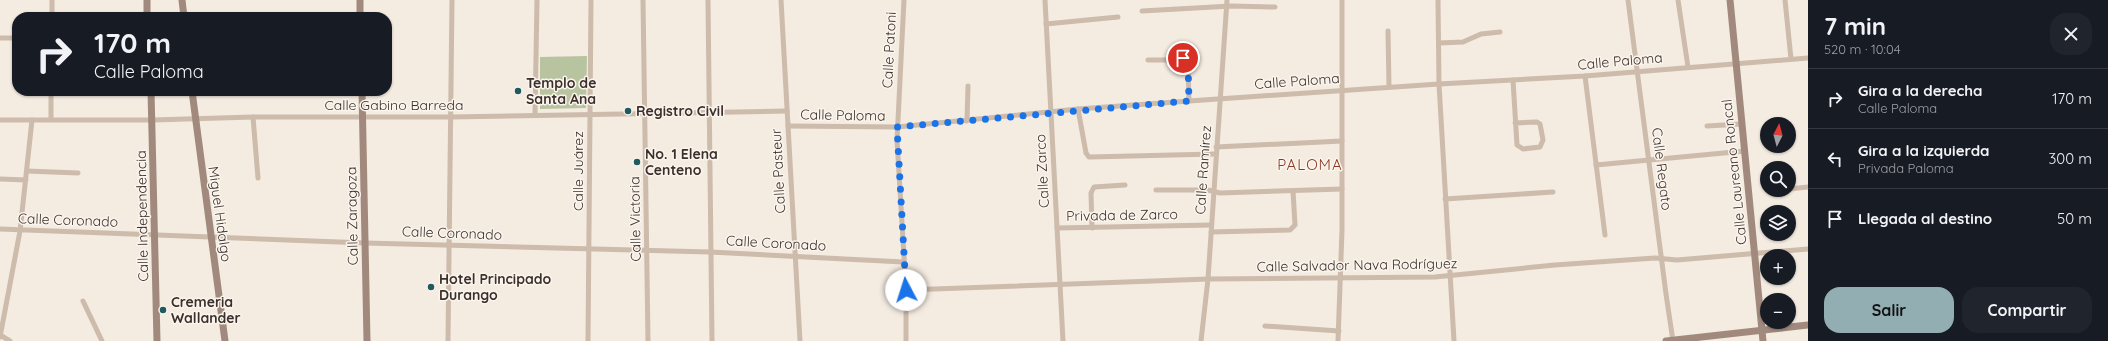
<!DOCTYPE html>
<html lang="es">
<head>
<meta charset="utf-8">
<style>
	:root { --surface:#171b24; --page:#20242c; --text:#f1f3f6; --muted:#9ea1a6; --line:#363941; --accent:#92aeb2 }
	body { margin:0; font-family:Quicksand,sans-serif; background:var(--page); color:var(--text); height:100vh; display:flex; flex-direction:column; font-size:15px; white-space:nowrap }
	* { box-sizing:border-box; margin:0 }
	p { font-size:13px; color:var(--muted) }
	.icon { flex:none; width:22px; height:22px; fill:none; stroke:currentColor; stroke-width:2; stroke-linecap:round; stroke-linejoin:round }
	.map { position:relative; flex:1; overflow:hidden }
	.side { display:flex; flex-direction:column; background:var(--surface); width:300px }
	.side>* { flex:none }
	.hud { position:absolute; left:12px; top:12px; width:380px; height:84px; border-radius:16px; box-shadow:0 1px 3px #0004; background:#171b24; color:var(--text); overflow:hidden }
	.needle { width:26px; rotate:6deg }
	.fabs { position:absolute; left:1760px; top:117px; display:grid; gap:8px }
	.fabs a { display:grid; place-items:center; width:36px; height:36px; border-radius:50%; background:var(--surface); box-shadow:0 1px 3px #0004; font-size:20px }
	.pin { position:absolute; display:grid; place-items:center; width:34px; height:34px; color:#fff; margin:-17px; border:2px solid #fff; border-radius:50%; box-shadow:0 1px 4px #0007 }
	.me { position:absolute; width:44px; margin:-22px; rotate:355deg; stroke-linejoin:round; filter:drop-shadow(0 0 3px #0008) }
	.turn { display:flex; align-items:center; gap:14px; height:84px; padding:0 16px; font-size:18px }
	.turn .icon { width:52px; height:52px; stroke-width:2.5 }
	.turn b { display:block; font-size:28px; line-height:34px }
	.round { display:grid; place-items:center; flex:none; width:42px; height:42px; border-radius:16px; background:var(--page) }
	.summary { display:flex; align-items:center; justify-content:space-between; height:68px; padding:0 16px }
	h1 { font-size:24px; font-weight:700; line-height:30px }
	.button { display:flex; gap:8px; margin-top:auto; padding:8px 16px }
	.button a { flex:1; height:46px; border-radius:16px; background:var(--accent); color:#111; font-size:16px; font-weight:700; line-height:46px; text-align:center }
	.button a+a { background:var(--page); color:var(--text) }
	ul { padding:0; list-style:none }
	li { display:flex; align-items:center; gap:12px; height:60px; padding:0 16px; border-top:1px solid var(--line) }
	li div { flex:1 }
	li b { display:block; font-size:15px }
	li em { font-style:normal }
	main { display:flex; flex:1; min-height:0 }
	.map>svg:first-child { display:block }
</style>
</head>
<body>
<main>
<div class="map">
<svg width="1808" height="341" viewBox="0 0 1808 341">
	<rect width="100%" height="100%" fill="#f4ebe1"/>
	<path fill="#b8c4a0" d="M 587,56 L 586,108 L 540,109 L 540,57 Z"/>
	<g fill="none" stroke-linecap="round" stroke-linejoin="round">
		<g stroke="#cdbbac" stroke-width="5">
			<path d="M 643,0 L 648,341"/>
			<path d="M 708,0 L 712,341"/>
			<path d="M 781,0 L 800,341"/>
			<path d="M 904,0 L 897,140 L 906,290 L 906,341"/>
			<path d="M 1045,0 L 1063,341"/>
			<path d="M 1438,0 L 1439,84 L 1454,341"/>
			<path d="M 1628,0 L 1666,294 L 1673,341"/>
			<path d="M 1678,0 L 1688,67"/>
			<path d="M 1785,0 L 1791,59"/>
			<path d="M 1142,11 L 1231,6 L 1275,7"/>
			<path d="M 52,17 L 52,0"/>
			<path d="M 1046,24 L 1118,17"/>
			<path d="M 1388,31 L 1389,87"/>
			<path d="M 0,38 L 17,38"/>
			<path d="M 1439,43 L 1463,42 L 1481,34 L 1500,32"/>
			<path d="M 1148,60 L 1185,60 L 1188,64 L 1189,101"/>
			<path d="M 1585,76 L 1605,235"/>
			<path d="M 1513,80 L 1517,145 L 1523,149 L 1540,147 L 1543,140 L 1540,124 L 1537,122 L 1515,123"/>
			<path d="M 1078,109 L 1086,153 L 1089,157 L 1215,154"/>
			<path d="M 535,115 L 537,0"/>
			<path d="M 253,117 L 258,178"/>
			<path d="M 51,119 L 51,91"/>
			<path d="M 0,120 L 153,120 L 253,117 L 451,117 L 787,111"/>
			<path d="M 967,121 L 968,86"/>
			<path d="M 788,126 L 897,127 L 1078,109 L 1189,101 L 1439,84 L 1585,76 L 1808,58"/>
			<path d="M 1707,126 L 1742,124"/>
			<path d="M 1216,147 L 1342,141"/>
			<path d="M 1596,165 L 1745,151"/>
			<path d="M 27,171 L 78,173"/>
			<path d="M 0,179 L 26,180"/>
			<path d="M 1789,189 L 1808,187"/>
			<path d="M 1156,190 L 1208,190 L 1220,193 L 1342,189"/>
			<path d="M 1445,199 L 1553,192"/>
			<path d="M 1057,228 L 1211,225"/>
			<path d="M 1092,228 L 1091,193 L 1094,187 L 1125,185"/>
			<path d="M 0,229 L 365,243 L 710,252 L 903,262"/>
			<path d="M 1211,232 L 1290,230 L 1295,225 L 1293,191"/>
			<path d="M 906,290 L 1208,279 L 1435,277 L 1555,265 L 1655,258 L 1677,260 L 1808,249"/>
			<path d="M 83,301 L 102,341"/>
			<path d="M 1265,326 L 1339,331"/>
			<path d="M 0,335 L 10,341"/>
			<path d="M 0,337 L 20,231 L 32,120"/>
			<path d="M 448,341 L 452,0"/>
			<path d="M 588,341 L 591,0"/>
			<path d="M 1201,341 L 1208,279 L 1227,0"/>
			<path d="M 1338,341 L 1342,230 L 1342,0"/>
		</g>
		<g stroke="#a18a7d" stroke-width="7">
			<path d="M 147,0 L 147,17"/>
			<path d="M 182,0 L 184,17"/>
			<path d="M 360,0 L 360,17"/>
			<path d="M 1730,0 L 1763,341"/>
			<path d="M 151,91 L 157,341"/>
			<path d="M 192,91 L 225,341"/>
			<path d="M 362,91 L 367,341"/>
			<path d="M 1666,341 L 1808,325"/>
		</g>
	</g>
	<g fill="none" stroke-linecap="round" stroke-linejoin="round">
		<path stroke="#1a73e8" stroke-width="7" stroke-dasharray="0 12.6" d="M 906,290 L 897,127 L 1189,101 L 1188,64 L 1183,58"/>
	</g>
	<g fill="#1f5a5e" stroke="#fbf5ee" stroke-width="1.5">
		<circle cx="518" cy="91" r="4"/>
		<circle cx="628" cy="111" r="4"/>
		<circle cx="637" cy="162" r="4"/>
		<circle cx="431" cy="287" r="4"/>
		<circle cx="163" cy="310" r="4"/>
	</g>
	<g text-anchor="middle" stroke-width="3" stroke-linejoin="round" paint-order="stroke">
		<g font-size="14" fill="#3b302b" stroke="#fbf5ee">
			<text transform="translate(889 50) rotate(-87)" y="5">Calle Patoni</text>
			<text transform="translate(1620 61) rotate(-5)" y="5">Calle Paloma</text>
			<text transform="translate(1297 81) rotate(-4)" y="5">Calle Paloma</text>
			<text x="394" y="110">Calle Gabino Barreda</text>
			<text transform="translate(843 115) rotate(1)" y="5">Calle Paloma</text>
			<text transform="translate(1662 169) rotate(83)" y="5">Calle Regato</text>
			<text transform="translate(1203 170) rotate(-86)" y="5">Calle Ramírez</text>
			<text transform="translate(578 171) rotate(-90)" y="5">Calle Juárez</text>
			<text transform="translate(778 171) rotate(-93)" y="5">Calle Pasteur</text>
			<text transform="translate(1042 171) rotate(-93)" y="5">Calle Zarco</text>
			<text transform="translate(1734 172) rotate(-96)" y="5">Calle Laureano Roncal</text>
			<text transform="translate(220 214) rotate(82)" y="5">Miguel Hidalgo</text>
			<text transform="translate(1122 215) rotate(-1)" y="5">Privada de Zarco</text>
			<text transform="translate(142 216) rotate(-91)" y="5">Calle Independencia</text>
			<text transform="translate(352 216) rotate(-91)" y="5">Calle Zaragoza</text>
			<text transform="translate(635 219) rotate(-91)" y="5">Calle Victoria</text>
			<text transform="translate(68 220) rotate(2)" y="5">Calle Coronado</text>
			<text transform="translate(452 233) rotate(2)" y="5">Calle Coronado</text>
			<text transform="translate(776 243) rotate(3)" y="5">Calle Coronado</text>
			<text transform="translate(1357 265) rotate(-1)" y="5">Calle Salvador Nava Rodríguez</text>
		</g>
		<g font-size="14" font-weight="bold" fill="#3b302b" stroke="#fbf5ee" text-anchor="start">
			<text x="526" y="88">Templo de<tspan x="526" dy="16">Santa Ana</tspan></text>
			<text x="636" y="116">Registro Civil</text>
			<text x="645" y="159">No. 1 Elena<tspan x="645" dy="16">Centeno</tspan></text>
			<text x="439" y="284">Hotel Principado<tspan x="439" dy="16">Durango</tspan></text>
			<text x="171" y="307">Cremeria<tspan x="171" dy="16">Wallander</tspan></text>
		</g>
		<g font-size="15" letter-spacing="1" fill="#8c3b22" stroke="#fbf5ee">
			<text x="1310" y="170">PALOMA</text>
		</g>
	</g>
</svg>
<div class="fabs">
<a><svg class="needle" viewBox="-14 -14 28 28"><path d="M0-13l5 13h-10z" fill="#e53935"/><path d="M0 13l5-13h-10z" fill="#9ea1a6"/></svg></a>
<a><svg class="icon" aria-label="search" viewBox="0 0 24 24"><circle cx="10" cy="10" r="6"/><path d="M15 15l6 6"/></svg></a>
<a><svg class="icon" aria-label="layers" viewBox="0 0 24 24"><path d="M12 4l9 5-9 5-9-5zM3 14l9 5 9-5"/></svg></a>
<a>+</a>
<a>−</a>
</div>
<div class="pin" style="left:1183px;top:58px;background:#d93025"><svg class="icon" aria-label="arrive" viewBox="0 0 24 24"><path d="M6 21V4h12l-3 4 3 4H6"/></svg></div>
<svg class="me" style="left:906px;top:290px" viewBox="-20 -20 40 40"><circle r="19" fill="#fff"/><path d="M0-13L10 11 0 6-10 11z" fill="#1a73e8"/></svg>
<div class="hud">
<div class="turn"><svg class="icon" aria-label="right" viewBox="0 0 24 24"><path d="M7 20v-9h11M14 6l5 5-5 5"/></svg><div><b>170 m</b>Calle Paloma</div></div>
</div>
</div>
<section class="side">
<div class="summary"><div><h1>7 min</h1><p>520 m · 10:04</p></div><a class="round"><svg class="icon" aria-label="close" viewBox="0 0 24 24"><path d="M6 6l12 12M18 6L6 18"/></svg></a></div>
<ul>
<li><svg class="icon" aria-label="right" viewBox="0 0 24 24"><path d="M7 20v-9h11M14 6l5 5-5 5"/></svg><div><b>Gira a la derecha</b><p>Calle Paloma</p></div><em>170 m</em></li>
<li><svg class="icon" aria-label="left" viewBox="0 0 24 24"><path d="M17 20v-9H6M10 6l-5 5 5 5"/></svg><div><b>Gira a la izquierda</b><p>Privada Paloma</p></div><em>300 m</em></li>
<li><svg class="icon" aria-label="arrive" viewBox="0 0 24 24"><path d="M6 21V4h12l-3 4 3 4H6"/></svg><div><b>Llegada al destino</b></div><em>50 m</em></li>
</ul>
<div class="button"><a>Salir</a><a>Compartir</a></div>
</section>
</main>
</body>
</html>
